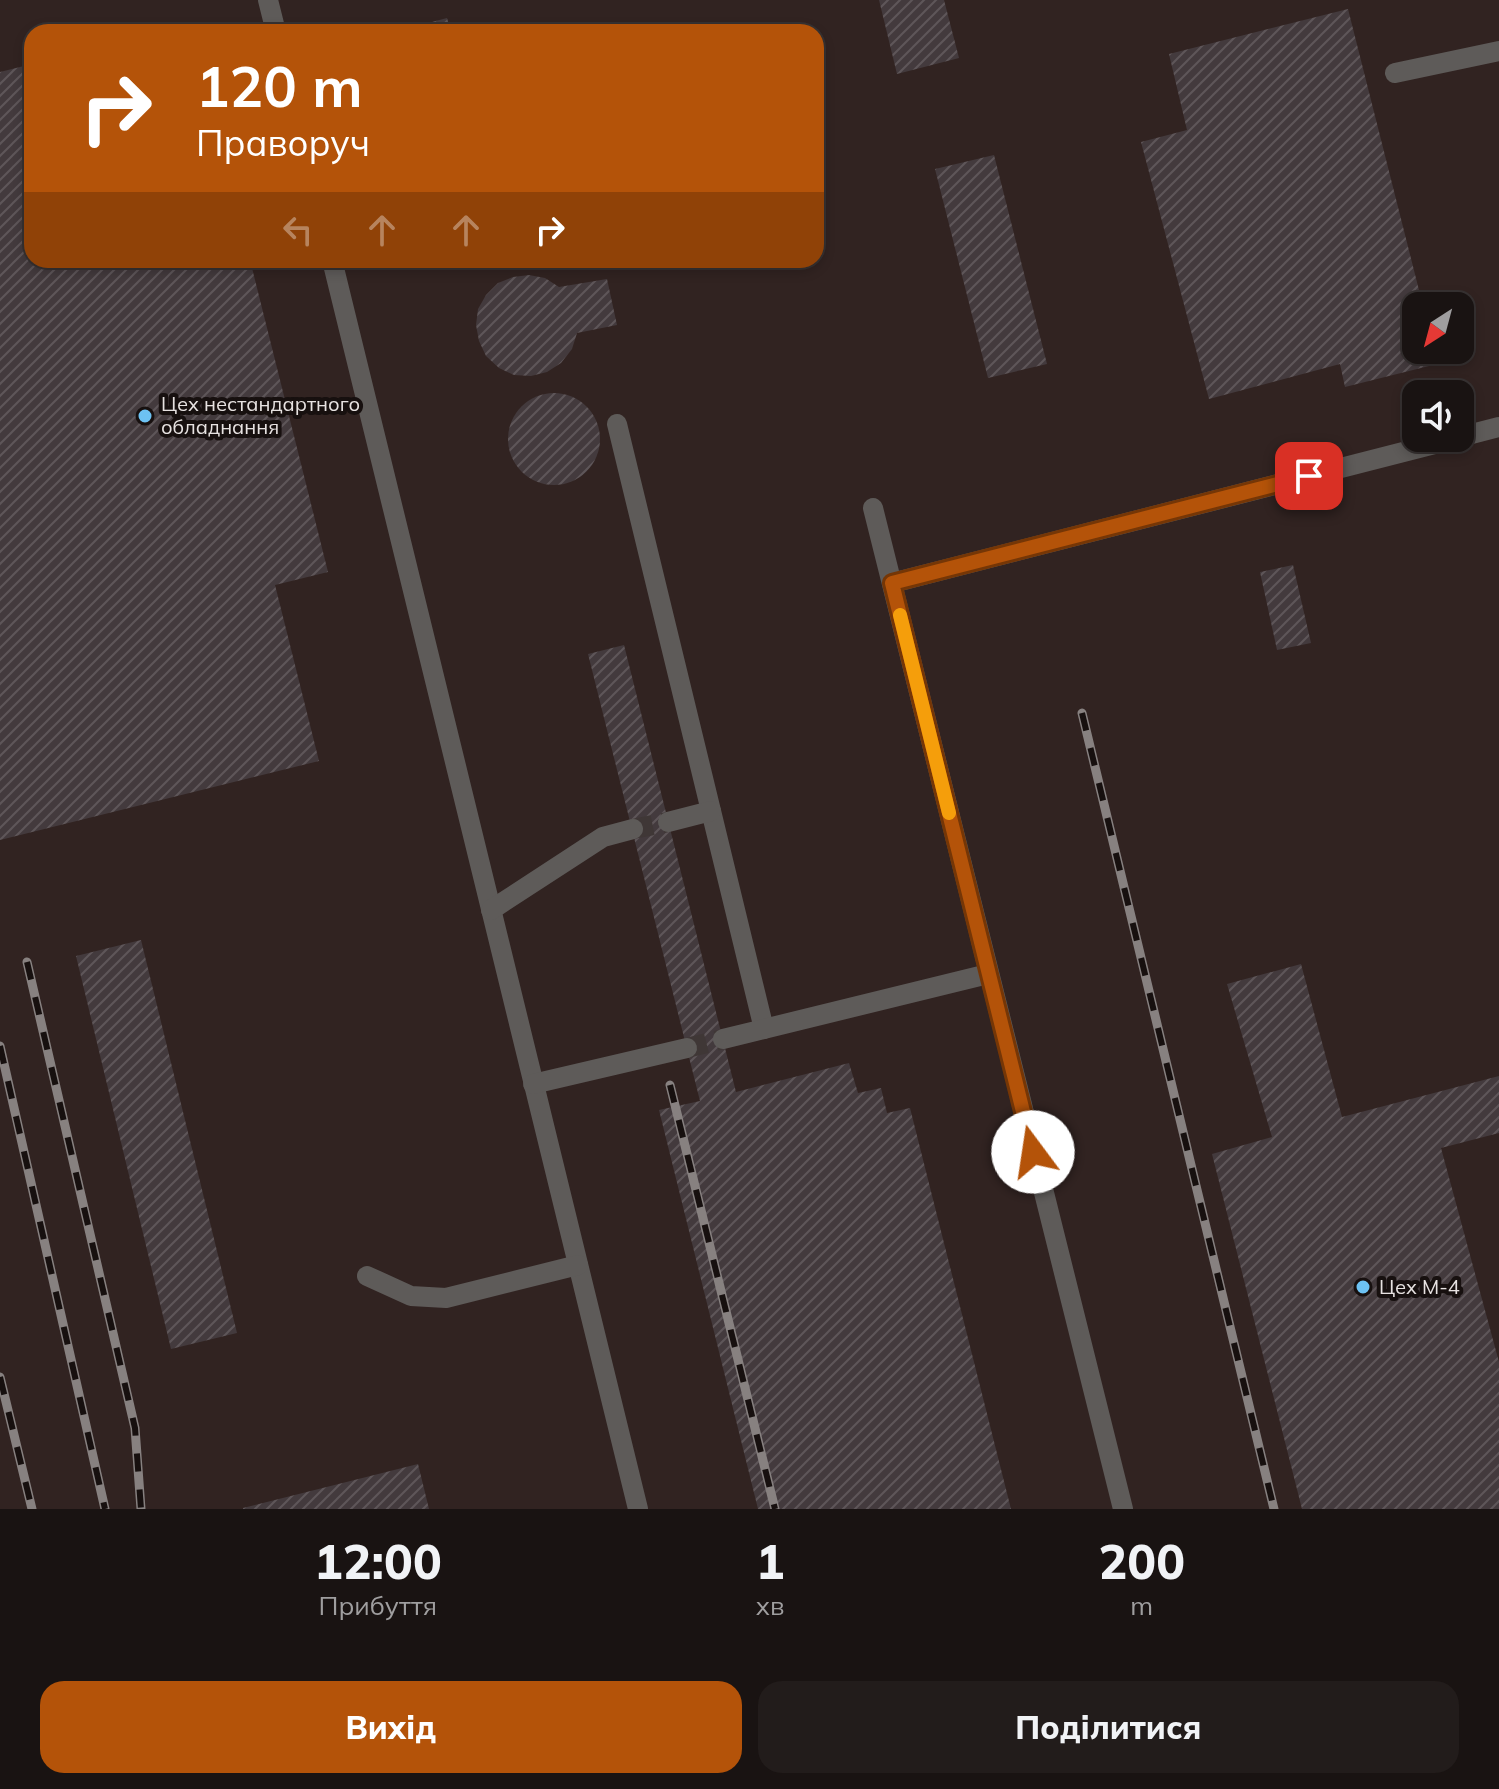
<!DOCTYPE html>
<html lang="uk">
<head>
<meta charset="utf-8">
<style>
	:root { --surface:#191312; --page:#221c1b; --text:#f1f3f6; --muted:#9f9e9f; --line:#373232; --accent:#b45309 }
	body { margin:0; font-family:Mulish,sans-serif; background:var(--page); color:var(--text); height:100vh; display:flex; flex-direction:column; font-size:30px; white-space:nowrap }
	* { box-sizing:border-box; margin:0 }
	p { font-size:26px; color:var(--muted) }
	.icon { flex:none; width:44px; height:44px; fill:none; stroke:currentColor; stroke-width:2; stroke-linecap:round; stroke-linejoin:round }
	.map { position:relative; height:1509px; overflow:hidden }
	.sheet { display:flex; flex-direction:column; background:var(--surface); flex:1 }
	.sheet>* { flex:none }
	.top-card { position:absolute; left:24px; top:24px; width:800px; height:244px; border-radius:24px; box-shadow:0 4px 12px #0003,0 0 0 2px var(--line); background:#b45309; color:#fff; overflow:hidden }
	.needle { width:52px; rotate:216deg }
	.fabs { position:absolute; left:1402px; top:292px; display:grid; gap:16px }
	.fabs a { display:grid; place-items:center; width:72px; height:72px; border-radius:16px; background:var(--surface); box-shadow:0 4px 12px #0003,0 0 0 2px var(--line); font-size:40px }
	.pin { position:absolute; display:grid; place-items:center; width:68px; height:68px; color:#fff; margin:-34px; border-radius:16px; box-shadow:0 4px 12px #0006 }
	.me { position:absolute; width:88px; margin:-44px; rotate:346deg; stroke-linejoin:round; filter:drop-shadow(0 0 6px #0008) }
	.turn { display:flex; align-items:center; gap:28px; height:168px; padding:0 40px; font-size:36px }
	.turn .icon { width:104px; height:104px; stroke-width:2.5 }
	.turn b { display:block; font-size:56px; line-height:68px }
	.lanes { display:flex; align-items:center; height:76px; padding:0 40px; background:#0003; justify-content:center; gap:40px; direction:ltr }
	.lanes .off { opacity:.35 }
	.eta { display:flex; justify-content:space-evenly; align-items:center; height:136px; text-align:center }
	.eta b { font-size:48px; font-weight:800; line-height:56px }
	.primary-button { display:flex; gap:16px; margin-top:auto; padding:16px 40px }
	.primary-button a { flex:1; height:92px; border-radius:24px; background:var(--accent); color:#fff; font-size:32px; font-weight:800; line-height:92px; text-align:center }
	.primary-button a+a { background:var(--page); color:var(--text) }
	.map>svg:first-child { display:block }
</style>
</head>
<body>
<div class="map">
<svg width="1499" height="1509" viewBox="0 0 1499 1509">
	<defs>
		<pattern id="building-hatch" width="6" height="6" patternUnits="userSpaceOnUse" patternTransform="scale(2)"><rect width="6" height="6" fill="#433a3d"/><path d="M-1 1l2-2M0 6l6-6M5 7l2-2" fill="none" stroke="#5e5659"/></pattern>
	</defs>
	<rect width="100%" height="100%" fill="#211918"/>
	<path fill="#312321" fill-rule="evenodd" d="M 0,0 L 1499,0 L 1499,1509 L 0,1509 ZM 32,32 L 816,32 L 816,260 L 32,260 ZM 1416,306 L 1460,306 L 1460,350 L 1416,350 ZM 1416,394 L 1460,394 L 1460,438 L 1416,438 Z"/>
	<g fill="url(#building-hatch)">
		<path d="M 879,0 L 944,0 L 959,58 L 897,74 Z"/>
		<path d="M 1348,9 L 1423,306 L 1416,306 L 1416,350 L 1434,350 L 1437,364 L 1345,387 L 1340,364 L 1209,399 L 1141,142 L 1187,130 L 1169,54 Z"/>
		<path d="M 447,18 L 451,32 L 398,32 L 398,31 Z"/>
		<path d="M 32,64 L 32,260 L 250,260 L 328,572 L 275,585 L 319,761 L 0,840 L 0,72 Z"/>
		<path d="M 994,155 L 1047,364 L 988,378 L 935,169 Z"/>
		<path d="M 529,275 L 545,278 L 559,287 L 607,279 L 617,325 L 577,333 L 572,349 L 561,363 L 547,372 L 531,376 L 514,375 L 499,368 L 486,356 L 479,341 L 476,325 L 478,309 L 486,295 L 498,283 L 513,277 Z"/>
		<circle cx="554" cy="439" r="46"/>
		<path d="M 1293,565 L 1311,643 L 1277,650 L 1260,572 Z"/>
		<path d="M 624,645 L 736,1092 L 849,1063 L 858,1093 L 881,1088 L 887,1113 L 910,1108 L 1011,1509 L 758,1509 L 659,1110 L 700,1101 L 588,654 Z"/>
		<path d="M 141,940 L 237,1333 L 171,1349 L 76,956 Z"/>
		<path d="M 1301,964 L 1342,1117 L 1499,1076 L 1499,1133 L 1441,1148 L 1499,1362 L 1499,1509 L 1302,1509 L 1212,1154 L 1272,1137 L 1227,984 Z"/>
		<path d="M 418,1464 L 429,1509 L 243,1509 L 243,1508 Z"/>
	</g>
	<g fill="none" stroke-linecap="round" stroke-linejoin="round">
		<g stroke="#3f3736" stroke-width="20" stroke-dasharray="20 10" stroke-linecap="butt">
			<path d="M 633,829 L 668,822"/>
			<path d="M 687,1048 L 723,1039"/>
		</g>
		<g stroke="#5e5b59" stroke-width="20">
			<path d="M 268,0 L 276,32"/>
			<path d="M 1395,73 L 1499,51"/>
			<path d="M 332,260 L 638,1509"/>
			<path d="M 617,424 L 764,1029"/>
			<path d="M 1460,437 L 1499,427"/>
			<path d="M 873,508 L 1123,1509"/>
			<path d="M 892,583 L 1458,438"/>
			<path d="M 668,822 L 711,811"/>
			<path d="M 491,910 L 603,837 L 633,829"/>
			<path d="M 723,1039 L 988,974"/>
			<path d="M 533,1084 L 687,1048"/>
			<path d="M 367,1276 L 411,1296 L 446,1298 L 578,1265"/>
		</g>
		<g stroke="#878180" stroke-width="9">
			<g id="rail">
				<path d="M 1082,713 L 1274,1509"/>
				<path d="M 27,962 L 135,1428 L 141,1509"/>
				<path d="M 0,1046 L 105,1509"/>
				<path d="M 670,1085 L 775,1509"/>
				<path d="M 0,1377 L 32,1509"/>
			</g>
		</g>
		<use href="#rail" stroke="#17100f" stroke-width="6" stroke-dasharray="18" stroke-linecap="butt"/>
	</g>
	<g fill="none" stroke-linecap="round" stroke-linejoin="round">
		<g stroke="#753606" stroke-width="20">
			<path id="route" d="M 1033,1152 L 892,583 L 1309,476"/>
		</g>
		<use href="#route" stroke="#b45309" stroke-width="14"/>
		<path stroke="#f59e0b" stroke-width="14" d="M 900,615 L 949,813"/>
	</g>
	<g fill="#6dc2f3" stroke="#17100f" stroke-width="3">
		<circle cx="145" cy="416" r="8"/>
		<circle cx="1363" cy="1287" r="8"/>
	</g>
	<g text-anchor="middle" stroke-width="8" stroke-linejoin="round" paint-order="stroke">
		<g font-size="20" fill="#e7e2e1" stroke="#17100f" text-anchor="start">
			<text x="161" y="411">Цех нестандартного<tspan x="161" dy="23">обладнання</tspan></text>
			<text x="1379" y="1294">Цех М-4</text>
		</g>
	</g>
</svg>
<div class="fabs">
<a><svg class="needle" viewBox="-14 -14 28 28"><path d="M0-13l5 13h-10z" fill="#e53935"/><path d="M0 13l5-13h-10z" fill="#9f9e9f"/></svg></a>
<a><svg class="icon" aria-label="sound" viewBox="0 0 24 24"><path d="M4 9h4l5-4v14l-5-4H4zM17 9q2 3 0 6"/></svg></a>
</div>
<div class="pin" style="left:1309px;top:476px;background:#d93025"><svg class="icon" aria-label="arrive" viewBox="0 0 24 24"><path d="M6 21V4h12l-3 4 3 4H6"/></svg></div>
<svg class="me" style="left:1033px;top:1152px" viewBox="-20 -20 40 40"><circle r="19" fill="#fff"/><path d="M0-13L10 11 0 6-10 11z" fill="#b45309"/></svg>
<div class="top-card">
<div class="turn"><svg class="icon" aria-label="right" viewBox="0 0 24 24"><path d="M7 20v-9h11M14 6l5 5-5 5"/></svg><div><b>120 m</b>Праворуч</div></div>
<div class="lanes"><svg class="icon off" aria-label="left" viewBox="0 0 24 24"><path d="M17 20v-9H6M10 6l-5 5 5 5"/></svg><svg class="icon off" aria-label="ahead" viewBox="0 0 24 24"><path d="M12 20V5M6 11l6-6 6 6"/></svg><svg class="icon off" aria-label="ahead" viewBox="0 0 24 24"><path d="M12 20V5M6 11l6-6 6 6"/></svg><svg class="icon" aria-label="right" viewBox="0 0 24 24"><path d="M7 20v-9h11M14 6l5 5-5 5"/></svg></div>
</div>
</div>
<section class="sheet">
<div class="eta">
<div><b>12:00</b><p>Прибуття</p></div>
<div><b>1</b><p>хв</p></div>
<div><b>200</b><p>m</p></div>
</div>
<div class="primary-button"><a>Вихід</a><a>Поділитися</a></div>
</section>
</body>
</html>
